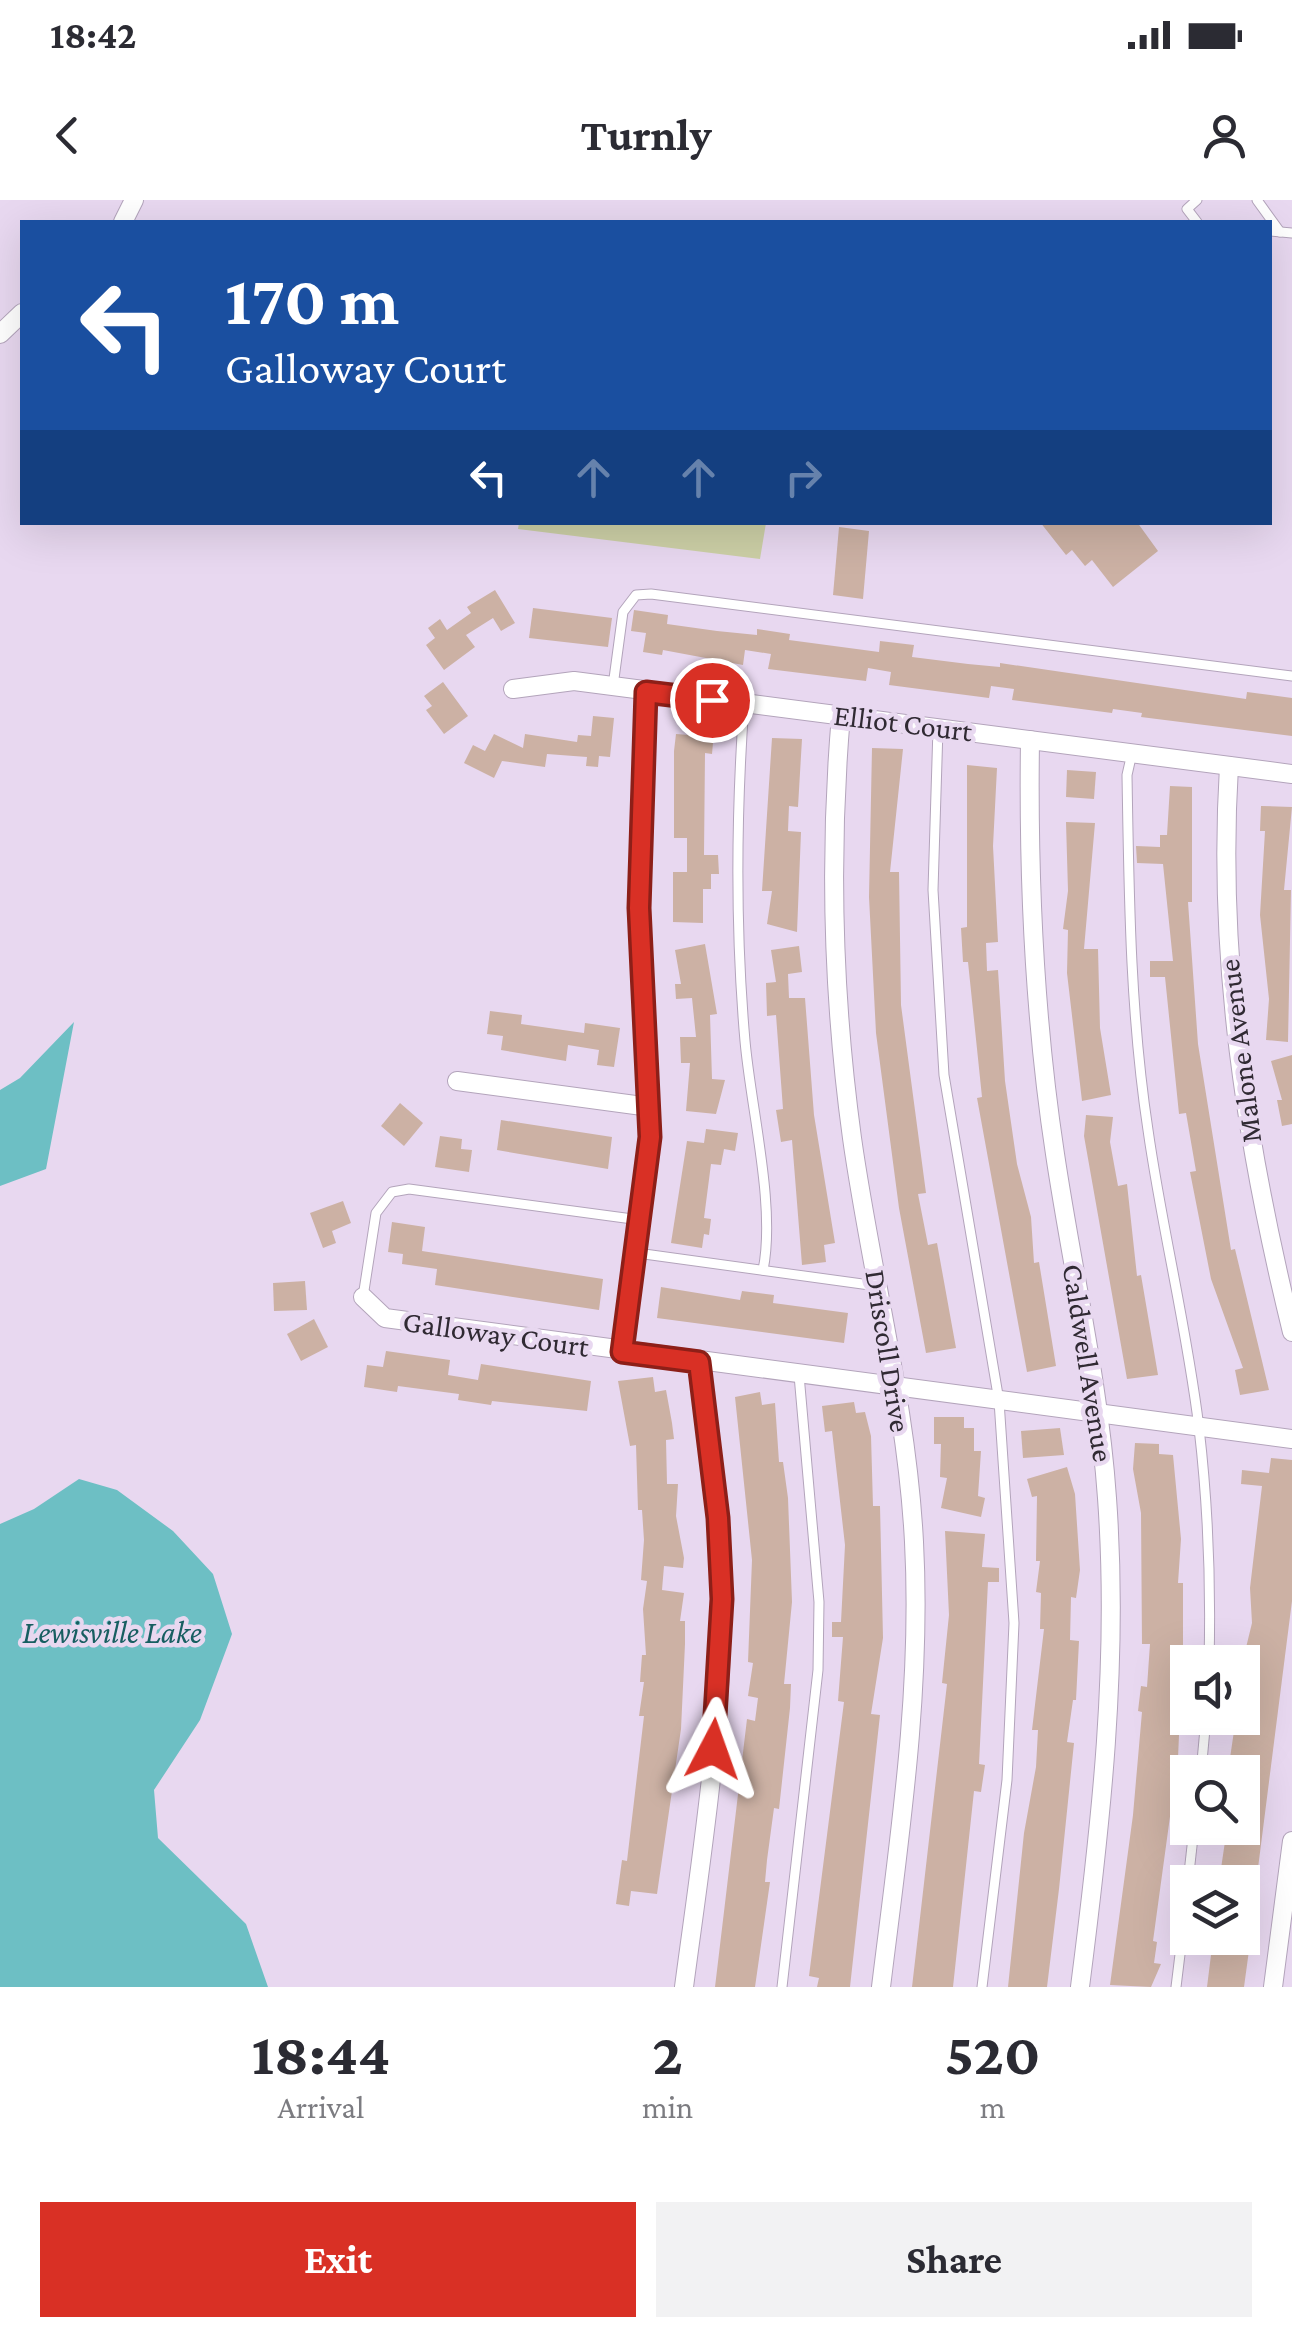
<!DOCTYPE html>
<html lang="en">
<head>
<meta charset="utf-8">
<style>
	:root { --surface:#fff; --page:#f2f2f3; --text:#2b2b33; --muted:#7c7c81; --accent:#d93025 }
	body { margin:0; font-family:"Crimson Pro",serif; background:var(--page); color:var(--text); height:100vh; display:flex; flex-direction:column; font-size:38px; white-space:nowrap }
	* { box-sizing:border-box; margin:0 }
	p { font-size:32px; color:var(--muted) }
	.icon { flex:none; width:55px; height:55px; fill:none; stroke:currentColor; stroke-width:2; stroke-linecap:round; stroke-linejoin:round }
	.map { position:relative; height:1787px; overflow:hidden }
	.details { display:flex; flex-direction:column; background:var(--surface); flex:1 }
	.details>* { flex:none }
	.guide { position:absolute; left:20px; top:20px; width:1252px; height:305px; border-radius:0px; box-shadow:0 10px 40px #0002; background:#1a4fa0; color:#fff; overflow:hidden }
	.buttons { position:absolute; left:1170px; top:1445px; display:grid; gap:20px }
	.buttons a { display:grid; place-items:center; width:90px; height:90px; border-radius:0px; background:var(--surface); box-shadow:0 10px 40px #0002; font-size:50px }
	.pin { position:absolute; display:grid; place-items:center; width:85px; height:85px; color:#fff; margin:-42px; border:5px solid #fff; border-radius:50%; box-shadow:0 2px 10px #0007 }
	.me { position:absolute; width:110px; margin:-55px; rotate:4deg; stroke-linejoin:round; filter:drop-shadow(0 0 8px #0008) }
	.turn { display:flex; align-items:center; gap:35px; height:210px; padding:0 40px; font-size:45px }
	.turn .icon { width:130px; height:130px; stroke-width:2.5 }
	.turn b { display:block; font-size:70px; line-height:85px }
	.lanes { display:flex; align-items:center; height:95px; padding:0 40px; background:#0003; justify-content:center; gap:50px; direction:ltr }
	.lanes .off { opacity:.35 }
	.eta { display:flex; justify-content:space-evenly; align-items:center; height:170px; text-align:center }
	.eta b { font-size:60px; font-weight:700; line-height:70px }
	.primary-button { display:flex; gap:20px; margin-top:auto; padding:20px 40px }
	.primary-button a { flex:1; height:115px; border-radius:0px; background:var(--accent); color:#fff; font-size:40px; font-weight:700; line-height:115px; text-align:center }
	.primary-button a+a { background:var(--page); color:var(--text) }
	.status { display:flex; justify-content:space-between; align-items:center; height:70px; padding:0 50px; background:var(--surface); direction:ltr }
	.status svg { height:28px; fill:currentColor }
	header { display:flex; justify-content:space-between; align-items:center; height:130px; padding:0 40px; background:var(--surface); font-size:45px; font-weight:700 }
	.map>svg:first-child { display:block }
</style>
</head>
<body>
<div class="status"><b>18:42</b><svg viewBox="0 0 49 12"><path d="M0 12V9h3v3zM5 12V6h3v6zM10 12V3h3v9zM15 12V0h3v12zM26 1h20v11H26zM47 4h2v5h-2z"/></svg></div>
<header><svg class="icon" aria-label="back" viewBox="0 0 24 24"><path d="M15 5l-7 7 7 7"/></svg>Turnly<svg class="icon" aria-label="person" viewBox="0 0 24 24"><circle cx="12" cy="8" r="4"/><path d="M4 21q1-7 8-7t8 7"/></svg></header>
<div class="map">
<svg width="1292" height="1787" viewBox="0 0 1292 1787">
	<rect width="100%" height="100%" fill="#e8d8f0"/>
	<path fill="#cccfa6" d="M 519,323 L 519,322 L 766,323 L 760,359 L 518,329 Z"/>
	<g fill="#6dbfc4">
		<path d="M 74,822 L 46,969 L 0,986 L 0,890 L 20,878 Z"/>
		<path d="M 79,1279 L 117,1290 L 173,1331 L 213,1374 L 232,1434 L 200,1520 L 154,1590 L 158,1638 L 246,1724 L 268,1787 L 0,1787 L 0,1324 L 34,1309 Z"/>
	</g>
	<g fill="#ccb1a4">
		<path d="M 1040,322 L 1137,322 L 1158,351 L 1113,387 L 1092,360 L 1085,366 L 1072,350 L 1066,355 Z"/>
		<path d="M 839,327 L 869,331 L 863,399 L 833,395 Z"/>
		<path d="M 495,390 L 515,423 L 501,431 L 493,418 L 466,435 L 475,447 L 444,470 L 426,445 L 435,438 L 428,428 L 440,419 L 447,430 L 471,413 L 467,407 Z"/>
		<path d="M 533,408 L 612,418 L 608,447 L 529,438 Z"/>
		<path d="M 634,410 L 668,415 L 667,424 L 717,431 L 757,435 L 757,429 L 790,434 L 789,440 L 879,452 L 880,441 L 914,445 L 912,457 L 968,464 L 1000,467 L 1000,463 L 1246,499 L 1247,492 L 1292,498 L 1292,536 L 1141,517 L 1142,513 L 1113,509 L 1112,513 L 1012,500 L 1014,489 L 991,486 L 989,498 L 889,485 L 891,472 L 868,468 L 866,481 L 768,469 L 771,454 L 745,450 L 743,465 L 663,450 L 662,455 L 643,452 L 646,433 L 631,431 Z"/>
		<path d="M 443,482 L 468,516 L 444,534 L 426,510 L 432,506 L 424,496 Z"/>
		<path d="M 593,516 L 614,518 L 610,557 L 599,556 L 598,567 L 586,566 L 587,557 L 547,554 L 545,567 L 502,561 L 494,578 L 464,563 L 473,545 L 485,551 L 494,534 L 523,548 L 525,534 L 577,542 L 578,535 L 591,536 Z"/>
		<path d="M 690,518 L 715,520 L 712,554 L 705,553 L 704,655 L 718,655 L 719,674 L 711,674 L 711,689 L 703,689 L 703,723 L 673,722 L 673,672 L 687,672 L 687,638 L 674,638 L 674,551 L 676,534 L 689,535 Z"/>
		<path d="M 772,538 L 802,539 L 798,607 L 789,606 L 788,631 L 801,632 L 797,732 L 767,724 L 772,691 L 762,691 Z"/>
		<path d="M 872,548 L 903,549 L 890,672 L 899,672 L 901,805 L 926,993 L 918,994 L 928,1045 L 937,1043 L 956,1148 L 926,1153 L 899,1008 L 876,833 L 869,697 Z"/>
		<path d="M 967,565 L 997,568 L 993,646 L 998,742 L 986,743 L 987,771 L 998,770 L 1005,881 L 1017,964 L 1031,1017 L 1034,1063 L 1039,1062 L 1056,1166 L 1027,1172 L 977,898 L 982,897 L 968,762 L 963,762 L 961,728 L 967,727 Z"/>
		<path d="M 1067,570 L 1096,572 L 1094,599 L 1066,597 Z"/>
		<path d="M 1170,586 L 1192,587 L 1192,702 L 1188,702 L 1198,844 L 1231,1050 L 1235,1049 L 1269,1190 L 1240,1195 L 1235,1170 L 1243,1168 L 1211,1079 L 1190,972 L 1196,971 L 1186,913 L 1179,914 L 1165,777 L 1150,777 L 1150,761 L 1173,761 L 1163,664 L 1137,663 L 1136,646 L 1160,647 L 1160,635 L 1167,635 Z"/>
		<path d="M 1261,606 L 1292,607 L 1284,690 L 1291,690 L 1288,842 L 1266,840 L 1269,799 L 1260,715 L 1265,631 L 1260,631 Z"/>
		<path d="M 1066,622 L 1095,623 L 1084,749 L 1098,749 L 1100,828 L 1111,895 L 1082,901 L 1067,773 L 1068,730 L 1063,729 L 1068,691 Z"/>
		<path d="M 705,744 L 717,814 L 710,815 L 712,879 L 725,880 L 716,914 L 686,911 L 690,863 L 681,863 L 680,837 L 696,837 L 692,798 L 676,799 L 675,784 L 681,784 L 675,750 Z"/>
		<path d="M 799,746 L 802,772 L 788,774 L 789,798 L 805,798 L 814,915 L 835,1043 L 824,1045 L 826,1062 L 802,1065 L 792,940 L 781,942 L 776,910 L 783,909 L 776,815 L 767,816 L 766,783 L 776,782 L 771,750 Z"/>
		<path d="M 490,811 L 522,815 L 521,824 L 584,833 L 585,823 L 620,828 L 614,867 L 597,865 L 599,850 L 568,845 L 566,861 L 501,850 L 503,836 L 487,834 Z"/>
		<path d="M 1292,855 L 1292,924 L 1282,926 L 1277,900 L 1282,900 L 1271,861 Z"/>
		<path d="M 400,903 L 423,923 L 404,946 L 381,926 Z"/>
		<path d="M 1086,915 L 1113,917 L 1110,942 L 1118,986 L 1127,984 L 1137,1076 L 1141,1075 L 1158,1175 L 1127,1179 L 1084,936 Z"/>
		<path d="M 501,920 L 612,937 L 608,969 L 497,950 Z"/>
		<path d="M 706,929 L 738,933 L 735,951 L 724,949 L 721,965 L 711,964 L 704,1018 L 711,1019 L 709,1035 L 704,1034 L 702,1048 L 671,1043 L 687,941 L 704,943 Z"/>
		<path d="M 440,936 L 462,939 L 461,949 L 472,950 L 469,972 L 435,967 Z"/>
		<path d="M 343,1001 L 351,1023 L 332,1031 L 336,1043 L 323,1048 L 310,1013 Z"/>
		<path d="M 392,1022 L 425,1027 L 422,1051 L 603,1079 L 599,1110 L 435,1085 L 437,1069 L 402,1064 L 403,1054 L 388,1052 Z"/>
		<path d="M 305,1081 L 307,1110 L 274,1111 L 273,1083 Z"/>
		<path d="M 661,1087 L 740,1100 L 742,1091 L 774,1095 L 773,1103 L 848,1113 L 844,1143 L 657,1118 Z"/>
		<path d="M 314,1119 L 328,1147 L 301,1161 L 287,1134 Z"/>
		<path d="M 386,1151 L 450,1160 L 448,1175 L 478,1180 L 481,1164 L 591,1181 L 587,1211 L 492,1201 L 491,1205 L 458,1200 L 459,1194 L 398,1186 L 397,1192 L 364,1187 L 367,1165 L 383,1167 Z"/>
		<path d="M 653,1177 L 655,1192 L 666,1190 L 672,1223 L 674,1239 L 666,1240 L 667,1284 L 678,1284 L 676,1316 L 684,1358 L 683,1368 L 664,1366 L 662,1390 L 684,1393 L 680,1421 L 685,1421 L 685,1444 L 681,1529 L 657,1694 L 631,1691 L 629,1706 L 616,1704 L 622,1660 L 627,1661 L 644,1516 L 639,1516 L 644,1482 L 640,1482 L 642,1455 L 646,1455 L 643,1409 L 647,1381 L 641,1380 L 644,1340 L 642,1310 L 638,1310 L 636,1245 L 630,1246 L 618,1181 Z"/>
		<path d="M 760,1192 L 762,1205 L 775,1203 L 779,1262 L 783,1262 L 788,1298 L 792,1402 L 784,1484 L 791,1484 L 790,1508 L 779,1609 L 774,1608 L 767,1660 L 765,1682 L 770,1682 L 755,1787 L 715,1787 L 747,1519 L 755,1521 L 758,1498 L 748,1496 L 753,1463 L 748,1462 L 752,1360 L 735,1197 Z"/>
		<path d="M 854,1202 L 856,1213 L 865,1212 L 871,1236 L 873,1306 L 880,1306 L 883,1438 L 871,1514 L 880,1515 L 850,1787 L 817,1787 L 819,1778 L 809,1776 L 844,1502 L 838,1501 L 843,1437 L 832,1437 L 832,1422 L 841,1422 L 845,1345 L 832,1231 L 825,1232 L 822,1206 Z"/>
		<path d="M 934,1217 L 964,1217 L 964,1228 L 974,1228 L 974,1251 L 981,1251 L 978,1296 L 985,1298 L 981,1317 L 941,1308 L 947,1278 L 940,1277 L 941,1244 L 934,1244 Z"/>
		<path d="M 1060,1228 L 1064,1255 L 1023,1258 L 1021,1231 Z"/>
		<path d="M 1135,1243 L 1159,1244 L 1159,1254 L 1173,1255 L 1181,1339 L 1178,1383 L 1183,1383 L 1183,1453 L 1172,1534 L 1179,1535 L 1178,1558 L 1153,1741 L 1157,1742 L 1154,1763 L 1161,1764 L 1151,1787 L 1110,1785 L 1133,1615 L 1142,1512 L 1138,1511 L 1141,1486 L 1147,1487 L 1150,1444 L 1142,1444 L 1141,1313 L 1133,1269 Z"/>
		<path d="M 1271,1258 L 1292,1260 L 1292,1401 L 1250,1731 L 1242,1731 L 1242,1682 L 1219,1682 L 1227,1628 L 1242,1628 L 1242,1559 L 1230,1558 L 1234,1531 L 1238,1531 L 1242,1518 L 1242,1464 L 1252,1423 L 1250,1388 L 1262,1286 L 1241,1284 L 1242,1270 L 1269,1273 Z"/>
		<path d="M 1067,1267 L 1075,1294 L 1080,1370 L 1076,1398 L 1071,1397 L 1070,1440 L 1079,1441 L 1076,1500 L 1073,1500 L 1067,1542 L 1074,1543 L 1059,1689 L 1047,1787 L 1008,1787 L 1024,1633 L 1036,1567 L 1038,1530 L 1032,1530 L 1044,1429 L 1040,1429 L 1041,1393 L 1036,1392 L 1040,1361 L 1036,1361 L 1037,1296 L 1032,1297 L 1027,1279 Z"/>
		<path d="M 945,1331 L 985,1334 L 982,1367 L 999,1368 L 999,1382 L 988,1382 L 979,1564 L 985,1565 L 981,1592 L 974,1591 L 953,1787 L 912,1787 L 947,1484 L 942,1483 L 949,1415 Z"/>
		<path d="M 1228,1740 L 1250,1743 L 1244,1787 L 1207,1787 L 1212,1747 L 1226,1749 Z"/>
	</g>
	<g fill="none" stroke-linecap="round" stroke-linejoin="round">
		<g stroke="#b3a4bb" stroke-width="11">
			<g id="lane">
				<path d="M 1257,0 L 1280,32"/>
				<path d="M 1197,22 L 1187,9 L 1197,0"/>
				<path d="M 1270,31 L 1292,33"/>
				<path d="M 613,486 L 623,412 L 636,395 L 651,394 L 1292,476"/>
				<path d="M 744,503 C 736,617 735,727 745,841 C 751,909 776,1007 763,1070"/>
				<path d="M 938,528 L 933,690 L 944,875 L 999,1201 L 1014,1423 L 1007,1580 L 982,1787"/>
				<path d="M 1132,553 L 1127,575 C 1129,694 1130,812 1148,930 C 1162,1029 1187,1128 1199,1228 C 1208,1305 1211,1385 1209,1462"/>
				<path d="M 637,1053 L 877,1086"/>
				<path d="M 363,1097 L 376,1013 L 392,992 L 409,989 L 640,1020"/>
				<path d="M 1201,1572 L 1206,1518"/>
				<path d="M 1188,1682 L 1194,1628"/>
				<path d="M 782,1787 L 818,1470 L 819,1402 L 799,1175"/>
				<path d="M 1176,1787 L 1188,1689"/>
			</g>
		</g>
		<g stroke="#b3a4bb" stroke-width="20">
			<g id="street">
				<path d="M 123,22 L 134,0"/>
				<path d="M 0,134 L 22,113"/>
				<path d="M 513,489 L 574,481 L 1292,574"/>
				<path d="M 841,515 C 829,655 833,799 852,938 C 871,1073 907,1206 914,1342 C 922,1491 899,1640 881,1787"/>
				<path d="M 1030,540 C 1028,679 1034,816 1055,954 C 1072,1069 1099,1182 1107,1298 C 1119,1463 1101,1623 1080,1787"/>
				<path d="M 1229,566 C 1217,759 1246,945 1292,1132"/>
				<path d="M 457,881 L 650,907"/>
				<path d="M 363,1097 L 385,1118 L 1292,1239"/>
				<path d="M 623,1152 L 651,937 L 639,708 L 646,492"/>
				<path d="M 684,1787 C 701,1659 722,1528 722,1399 C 721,1319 708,1241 699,1162"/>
				<path d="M 1273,1787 L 1292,1641"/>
			</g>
		</g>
		<use href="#lane" stroke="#fff" stroke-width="9"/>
		<use href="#street" stroke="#fff" stroke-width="18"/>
	</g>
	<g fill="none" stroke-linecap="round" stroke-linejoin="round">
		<g stroke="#8d1f18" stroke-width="25">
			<path id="route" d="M 712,500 L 646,492 L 639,708 L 650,937 L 622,1152 L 699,1162 L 718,1318 L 722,1399 L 713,1549"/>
		</g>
		<use href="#route" stroke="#d93025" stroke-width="18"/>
	</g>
	<g text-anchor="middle" stroke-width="9" stroke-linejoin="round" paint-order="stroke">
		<g font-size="30" fill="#302a33" stroke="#e8d8f0">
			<text transform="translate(903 523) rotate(7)" y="10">Elliot Court</text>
			<text transform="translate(1240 851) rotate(-97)" y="10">Malone Avenue</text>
			<text transform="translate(496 1134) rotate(8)" y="10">Galloway Court</text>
			<text transform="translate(888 1151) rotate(81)" y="10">Driscoll Drive</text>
			<text transform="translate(1088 1163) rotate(81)" y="10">Caldwell Avenue</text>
		</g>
		<g font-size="32" font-style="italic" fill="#175e61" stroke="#e8d8f0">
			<text x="112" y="1443">Lewisville Lake</text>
		</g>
	</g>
</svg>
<div class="buttons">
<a><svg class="icon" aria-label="sound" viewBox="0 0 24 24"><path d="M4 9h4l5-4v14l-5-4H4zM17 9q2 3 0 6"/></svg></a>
<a><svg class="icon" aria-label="search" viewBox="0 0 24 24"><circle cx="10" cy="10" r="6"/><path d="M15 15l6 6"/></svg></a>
<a><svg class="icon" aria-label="layers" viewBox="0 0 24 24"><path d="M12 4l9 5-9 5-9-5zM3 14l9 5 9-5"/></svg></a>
</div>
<div class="pin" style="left:712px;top:500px;background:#d93025"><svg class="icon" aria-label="arrive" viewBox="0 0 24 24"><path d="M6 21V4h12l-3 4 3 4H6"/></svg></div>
<svg class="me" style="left:713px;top:1549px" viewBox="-20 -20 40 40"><path d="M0-17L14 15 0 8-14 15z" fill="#d93025" stroke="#fff" stroke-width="4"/></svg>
<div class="guide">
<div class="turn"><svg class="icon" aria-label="left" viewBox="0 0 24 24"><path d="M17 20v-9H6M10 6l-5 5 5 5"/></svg><div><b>170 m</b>Galloway Court</div></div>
<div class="lanes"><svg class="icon" aria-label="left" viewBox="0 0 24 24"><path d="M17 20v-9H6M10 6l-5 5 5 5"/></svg><svg class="icon off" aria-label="ahead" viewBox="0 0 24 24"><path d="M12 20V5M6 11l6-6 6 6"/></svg><svg class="icon off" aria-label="ahead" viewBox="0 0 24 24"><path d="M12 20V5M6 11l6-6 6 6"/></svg><svg class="icon off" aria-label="right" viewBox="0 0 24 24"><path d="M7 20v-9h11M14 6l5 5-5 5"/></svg></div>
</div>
</div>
<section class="details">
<div class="eta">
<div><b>18:44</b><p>Arrival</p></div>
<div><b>2</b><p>min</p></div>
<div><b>520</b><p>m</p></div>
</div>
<div class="primary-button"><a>Exit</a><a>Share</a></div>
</section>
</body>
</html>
